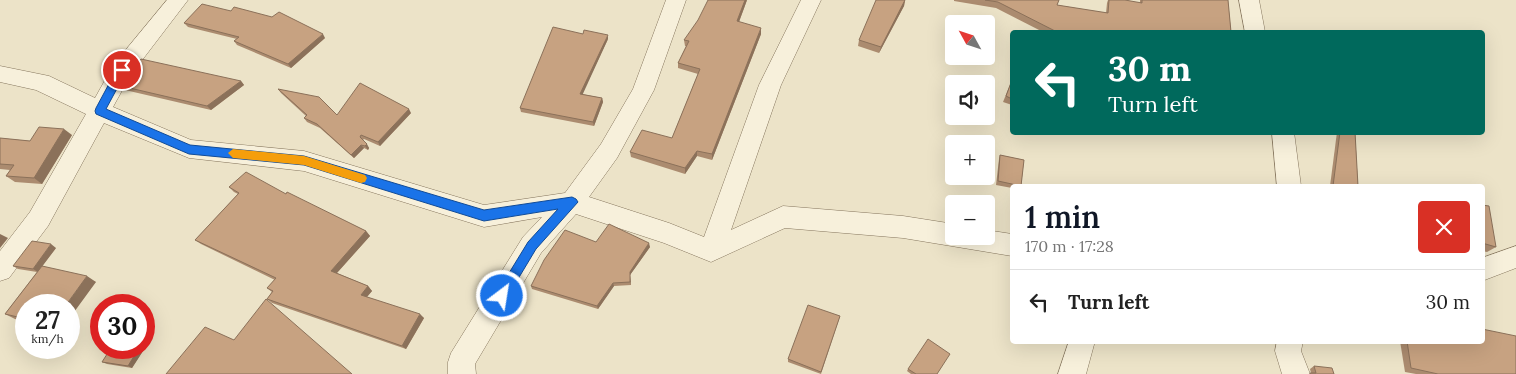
<!DOCTYPE html>
<html lang="en">
<head>
<meta charset="utf-8">
<style>
	:root { --surface:#fff; --page:#f6f6f6; --text:#222; --muted:#767676; --line:#e0e0e0; --accent:#111827 }
	body { margin:0; font-family:Lora,serif; background:var(--page); color:var(--text); height:100vh; display:flex; flex-direction:column; font-size:19px; white-space:nowrap }
	* { box-sizing:border-box; margin:0 }
	p { font-size:16px; color:var(--muted) }
	.icon { flex:none; width:28px; height:28px; fill:none; stroke:currentColor; stroke-width:2; stroke-linecap:round; stroke-linejoin:round }
	.map { position:relative; flex:1; overflow:hidden }
	.sheet { position:absolute; left:1010px; top:184px; width:475px; height:160px; display:flex; flex-direction:column; background:var(--surface); border-radius:5px; box-shadow:0 5px 20px #0002 }
	.sheet>* { flex:none }
	.banner { position:absolute; left:1010px; top:30px; width:475px; height:105px; border-radius:5px; box-shadow:0 5px 20px #0002; background:#00695c; color:#fff; overflow:hidden }
	.needle { width:32px; rotate:310deg }
	.tools { position:absolute; left:945px; top:15px; display:grid; gap:10px }
	.tools a { display:grid; place-items:center; width:50px; height:50px; border-radius:5px; background:var(--surface); box-shadow:0 5px 20px #0002; font-size:25px }
	.speed { position:absolute; left:15px; top:294px; display:flex; gap:10px; font-size:25px; font-weight:700; text-align:center }
	.speed>* { display:grid; place-content:center; width:65px; height:65px; border-radius:50%; background:var(--surface); box-shadow:0 5px 20px #0002; line-height:1 }
	.speed small { font-size:12px; font-weight:400 }
	.speed .limit { border:8px solid #d22; background:#fff; color:#111 }
	.pin { position:absolute; display:grid; place-items:center; width:42px; height:42px; color:#fff; margin:-21px; border:2px solid #fff; border-radius:50%; box-shadow:0 1px 5px #0007 }
	.me { position:absolute; width:55px; margin:-28px; rotate:31deg; stroke-linejoin:round; filter:drop-shadow(0 0 4px #0008) }
	.turn { display:flex; align-items:center; gap:18px; height:105px; padding:0 15px; font-size:22px }
	.turn .icon { width:65px; height:65px; stroke-width:2.5 }
	.turn b { display:block; font-size:35px; line-height:42px }
	.round { display:grid; place-items:center; flex:none; width:52px; height:52px; border-radius:5px; background:var(--page) }
	.headline { display:flex; align-items:center; justify-content:space-between; height:85px; padding:0 15px }
	h1 { font-size:30px; font-weight:600; line-height:38px; color:var(--accent) }
	ul { padding:0; list-style:none }
	li { display:flex; align-items:center; gap:15px; height:65px; padding:0 15px; border-top:1px solid var(--line) }
	li div { flex:1 }
	li b { display:block; font-size:19px }
	li em { font-style:normal }
	.map>svg:first-child { display:block }
</style>
</head>
<body>
<div class="map">
<svg width="1516" height="374" viewBox="0 0 1516 374">
	<rect width="100%" height="100%" fill="#ece3c8"/>
	<g fill="none" stroke-linecap="round" stroke-linejoin="round">
		<g stroke="#86765e" stroke-width="1">
			<g id="minor">
				<path d="M 167,0 L 188,0 L 130,76 L 113,107 L 191,140 L 304,151 L 484,205 L 565,193 L 601,144 L 633,89 L 666,0 L 686,0 L 654,90 L 617,158 L 589,197 L 669,223 L 704,237 L 759,85 L 801,0 L 821,0 L 781,85 L 731,230 L 783,206 L 903,216 L 954,224 L 954,236 L 986,236 L 986,230 L 1012,234 L 1012,256 L 903,238 L 785,228 L 711,262 L 664,243 L 576,214 L 541,253 L 475,364 L 476,374 L 448,374 L 448,362 L 451,353 L 523,237 L 542,217 L 484,227 L 304,171 L 189,158 L 104,123 L 48,226 L 9,278 L 0,281 L 0,251 L 30,212 L 86,114 L 36,90 L 0,82 L 0,66 L 49,76 L 95,98 L 114,64 Z"/>
				<path d="M 1239,0 L 1259,0 L 1265,32 L 1245,32 Z"/>
				<path d="M 1272,132 L 1294,132 L 1301,186 L 1277,186 Z"/>
				<path d="M 1516,246 L 1516,268 L 1482,281 L 1482,258 Z"/>
				<path d="M 1069,341 L 1095,341 L 1086,374 L 1058,374 Z"/>
				<path d="M 1277,341 L 1303,341 L 1301,351 L 1310,374 L 1282,374 L 1275,351 Z"/>
			</g>
		</g>
		<use href="#minor" fill="#f7f0db" fill-rule="evenodd"/>
	</g>
	<g fill="#ab8b6f">
		<path d="M 747,0 L 739,22 L 761,34 L 712,160 L 697,156 L 685,174 L 631,157 L 630,152 L 672,138 L 698,74 L 678,68 L 678,63 L 686,46 L 685,46 L 684,40 Z"/>
		<path d="M 905,0 L 904,6 L 879,53 L 858,46 L 859,40 Z"/>
		<path d="M 954,0 L 1059,0 L 1057,5 L 1106,13 L 1107,3 L 1108,0 L 1125,0 L 1140,3 L 1140,0 L 1228,0 L 1231,32 L 1043,32 L 996,8 L 954,1 Z"/>
		<path d="M 184,23 L 325,38 L 291,68 L 237,45 L 234,41 L 237,39 L 188,27 Z"/>
		<path d="M 608,39 L 582,94 L 602,98 L 603,102 L 594,126 L 521,112 L 520,108 Z"/>
		<path d="M 1012,80 L 1012,105 L 1003,102 Z"/>
		<path d="M 241,81 L 244,85 L 211,110 L 125,90 L 121,86 Z"/>
		<path d="M 278,89 L 337,115 L 411,113 L 380,146 L 364,139 L 363,140 L 369,148 L 368,150 L 364,148 L 354,158 L 320,128 L 307,122 L 304,118 L 306,116 L 281,93 Z"/>
		<path d="M 1337,132 L 1355,132 L 1358,186 L 1330,186 Z"/>
		<path d="M 72,135 L 42,184 L 15,182 L 6,176 L 10,170 L 0,169 L 0,138 L 30,141 Z"/>
		<path d="M 1000,155 L 1024,160 L 1021,186 L 1012,186 L 1012,188 L 996,185 L 999,159 Z"/>
		<path d="M 229,187 L 286,194 L 366,231 L 370,236 L 337,273 L 368,286 L 372,291 L 367,297 L 424,318 L 406,349 L 272,303 L 267,299 L 272,292 L 267,288 L 275,280 L 201,244 L 195,240 L 238,194 L 234,192 Z"/>
		<path d="M 1482,205 L 1496,247 L 1487,252 L 1482,251 Z"/>
		<path d="M 596,242 L 650,247 L 630,275 L 631,285 L 614,286 L 598,309 L 532,289 L 531,286 Z"/>
		<path d="M 56,248 L 42,266 L 96,282 L 26,305 L 26,322 L 15,319 L 5,314 L 37,272 L 18,269 L 13,266 Z"/>
		<path d="M 840,316 L 821,374 L 788,362 L 788,359 Z"/>
		<path d="M 152,337 L 132,368 L 107,364 L 102,362 Z"/>
		<path d="M 1400,341 L 1482,341 L 1516,374 L 1416,374 L 1405,372 Z"/>
		<path d="M 1314,366 L 1334,374 L 1309,374 L 1311,373 L 1310,369 Z"/>
		<path d="M 908,369 L 938,374 L 911,374 L 907,371 Z"/>
	</g>
	<g fill="#8b715a">
		<path d="M 745,0 L 747,0 L 737,27 L 737,21 Z"/>
		<path d="M 905,0 L 904,6 L 879,53 L 881,47 Z"/>
		<path d="M 761,28 L 761,34 L 712,160 L 712,154 Z"/>
		<path d="M 323,34 L 325,38 L 291,68 L 288,64 Z"/>
		<path d="M 608,35 L 608,39 L 581,98 L 580,94 Z"/>
		<path d="M 241,81 L 244,85 L 211,110 L 207,106 Z"/>
		<path d="M 602,98 L 603,102 L 594,126 L 593,122 Z"/>
		<path d="M 409,109 L 411,113 L 380,146 L 378,142 Z"/>
		<path d="M 64,129 L 72,135 L 42,184 L 34,178 Z"/>
		<path d="M 367,144 L 369,148 L 368,150 L 365,146 Z"/>
		<path d="M 361,145 L 364,148 L 354,158 L 351,155 Z"/>
		<path d="M 697,151 L 697,156 L 685,174 L 685,168 Z"/>
		<path d="M 366,231 L 370,236 L 335,275 L 331,271 Z"/>
		<path d="M 0,234 L 8,238 L 0,248 Z"/>
		<path d="M 649,243 L 650,247 L 630,275 L 631,285 L 630,282 L 630,272 Z"/>
		<path d="M 51,244 L 56,248 L 38,272 L 33,269 Z"/>
		<path d="M 87,276 L 96,282 L 69,319 L 69,305 L 66,305 Z"/>
		<path d="M 613,283 L 614,286 L 598,309 L 597,306 Z"/>
		<path d="M 368,286 L 372,291 L 365,299 L 361,295 Z"/>
		<path d="M 420,314 L 424,318 L 406,349 L 402,346 Z"/>
		<path d="M 147,334 L 152,337 L 132,368 L 128,366 L 139,348 L 144,348 L 144,339 Z"/>
	</g>
	<g fill="#c7a281" stroke="#8b715a">
		<path d="M 708,0 L 745,0 L 737,21 L 761,28 L 712,154 L 697,151 L 685,168 L 630,152 L 642,130 L 672,138 L 700,69 L 678,63 L 689,41 L 684,40 L 698,20 Z"/>
		<path d="M 876,0 L 905,0 L 881,47 L 859,40 Z"/>
		<path d="M 985,0 L 1059,0 L 1057,5 L 1108,13 L 1109,0 L 1125,0 L 1142,3 L 1142,0 L 1228,0 L 1231,32 L 1057,32 L 998,2 Z"/>
		<path d="M 202,4 L 231,11 L 234,7 L 272,17 L 279,12 L 323,34 L 288,64 L 234,41 L 239,37 L 184,23 Z"/>
		<path d="M 553,27 L 583,34 L 584,30 L 608,35 L 580,94 L 602,98 L 593,122 L 520,108 Z"/>
		<path d="M 141,59 L 241,81 L 207,106 L 121,86 Z"/>
		<path d="M 1012,80 L 1012,99 L 1006,96 Z"/>
		<path d="M 360,83 L 409,109 L 378,142 L 361,135 L 360,137 L 367,144 L 365,146 L 361,145 L 351,155 L 317,124 L 304,118 L 307,115 L 278,89 L 319,97 L 337,115 Z"/>
		<path d="M 39,127 L 64,129 L 34,178 L 6,176 L 14,165 L 0,164 L 0,138 L 30,141 Z"/>
		<path d="M 1340,132 L 1355,132 L 1358,186 L 1333,186 Z"/>
		<path d="M 1000,155 L 1024,160 L 1021,186 L 998,181 Z"/>
		<path d="M 246,172 L 286,194 L 287,192 L 366,231 L 331,271 L 368,286 L 361,295 L 420,314 L 402,346 L 267,299 L 273,291 L 267,288 L 276,278 L 195,240 L 239,193 L 229,187 Z"/>
		<path d="M 1482,205 L 1489,206 L 1496,247 L 1482,243 Z"/>
		<path d="M 609,224 L 649,243 L 630,272 L 630,282 L 613,283 L 597,306 L 531,286 L 544,260 L 565,230 L 596,242 Z"/>
		<path d="M 32,241 L 51,244 L 33,269 L 13,266 Z"/>
		<path d="M 42,266 L 87,276 L 66,305 L 26,305 L 26,319 L 5,314 Z"/>
		<path d="M 266,299 L 352,374 L 166,374 L 205,327 L 234,340 Z"/>
		<path d="M 808,305 L 840,316 L 821,372 L 788,359 Z"/>
		<path d="M 1482,329 L 1516,336 L 1516,374 L 1438,374 L 1411,368 L 1407,341 L 1482,341 Z"/>
		<path d="M 144,333 L 147,334 L 144,339 Z"/>
		<path d="M 928,339 L 950,354 L 937,374 L 916,374 L 908,369 Z"/>
		<path d="M 111,348 L 139,348 L 128,366 L 102,362 Z"/>
		<path d="M 1314,366 L 1332,368 L 1334,374 L 1310,374 L 1310,373 L 1316,373 Z"/>
	</g>
	<path fill="#1a73e8" stroke="#114b97" d="M 122,66 L 127,70 L 106,109 L 190,145 L 304,156 L 484,210 L 572,197 L 576,199 L 578,202 L 536,249 L 506,299 L 502,301 L 497,299 L 495,296 L 528,242 L 558,209 L 484,221 L 304,165 L 189,154 L 96,114 L 95,111 L 96,108 L 118,67 Z"/>
	<path fill="#f59e0b" d="M 233,149 L 304,156 L 365,175 L 367,178 L 365,182 L 361,183 L 304,165 L 233,158 L 228,153 Z"/>
</svg>
<div class="tools">
<a><svg class="needle" viewBox="-14 -14 28 28"><path d="M0-13l5 13h-10z" fill="#e53935"/><path d="M0 13l5-13h-10z" fill="#767676"/></svg></a>
<a><svg class="icon" aria-label="sound" viewBox="0 0 24 24"><path d="M4 9h4l5-4v14l-5-4H4zM17 9q2 3 0 6"/></svg></a>
<a>+</a>
<a>−</a>
</div>
<div class="speed"><div>27<small>km/h</small></div><div class="limit">30</div></div>
<div class="pin" style="left:122px;top:70px;background:#d93025"><svg class="icon" aria-label="arrive" viewBox="0 0 24 24"><path d="M6 21V4h12l-3 4 3 4H6"/></svg></div>
<svg class="me" style="left:502px;top:296px" viewBox="-20 -20 40 40"><circle r="17" fill="#1a73e8" stroke="#fff" stroke-width="3"/><path d="M0-11L8 9 0 5-8 9z" fill="#fff"/></svg>
<div class="banner">
<div class="turn"><svg class="icon" aria-label="left" viewBox="0 0 24 24"><path d="M17 20v-9H6M10 6l-5 5 5 5"/></svg><div><b>30 m</b>Turn left</div></div>
</div>
<section class="sheet">
<div class="headline"><div><h1>1 min</h1><p>170 m · 17:28</p></div><a class="round" style="background:#d93025;color:#fff"><svg class="icon" aria-label="close" viewBox="0 0 24 24"><path d="M6 6l12 12M18 6L6 18"/></svg></a></div>
<ul>
<li><svg class="icon" aria-label="left" viewBox="0 0 24 24"><path d="M17 20v-9H6M10 6l-5 5 5 5"/></svg><div><b>Turn left</b></div><em>30 m</em></li>
</ul>
</section>
</div>
</body>
</html>
